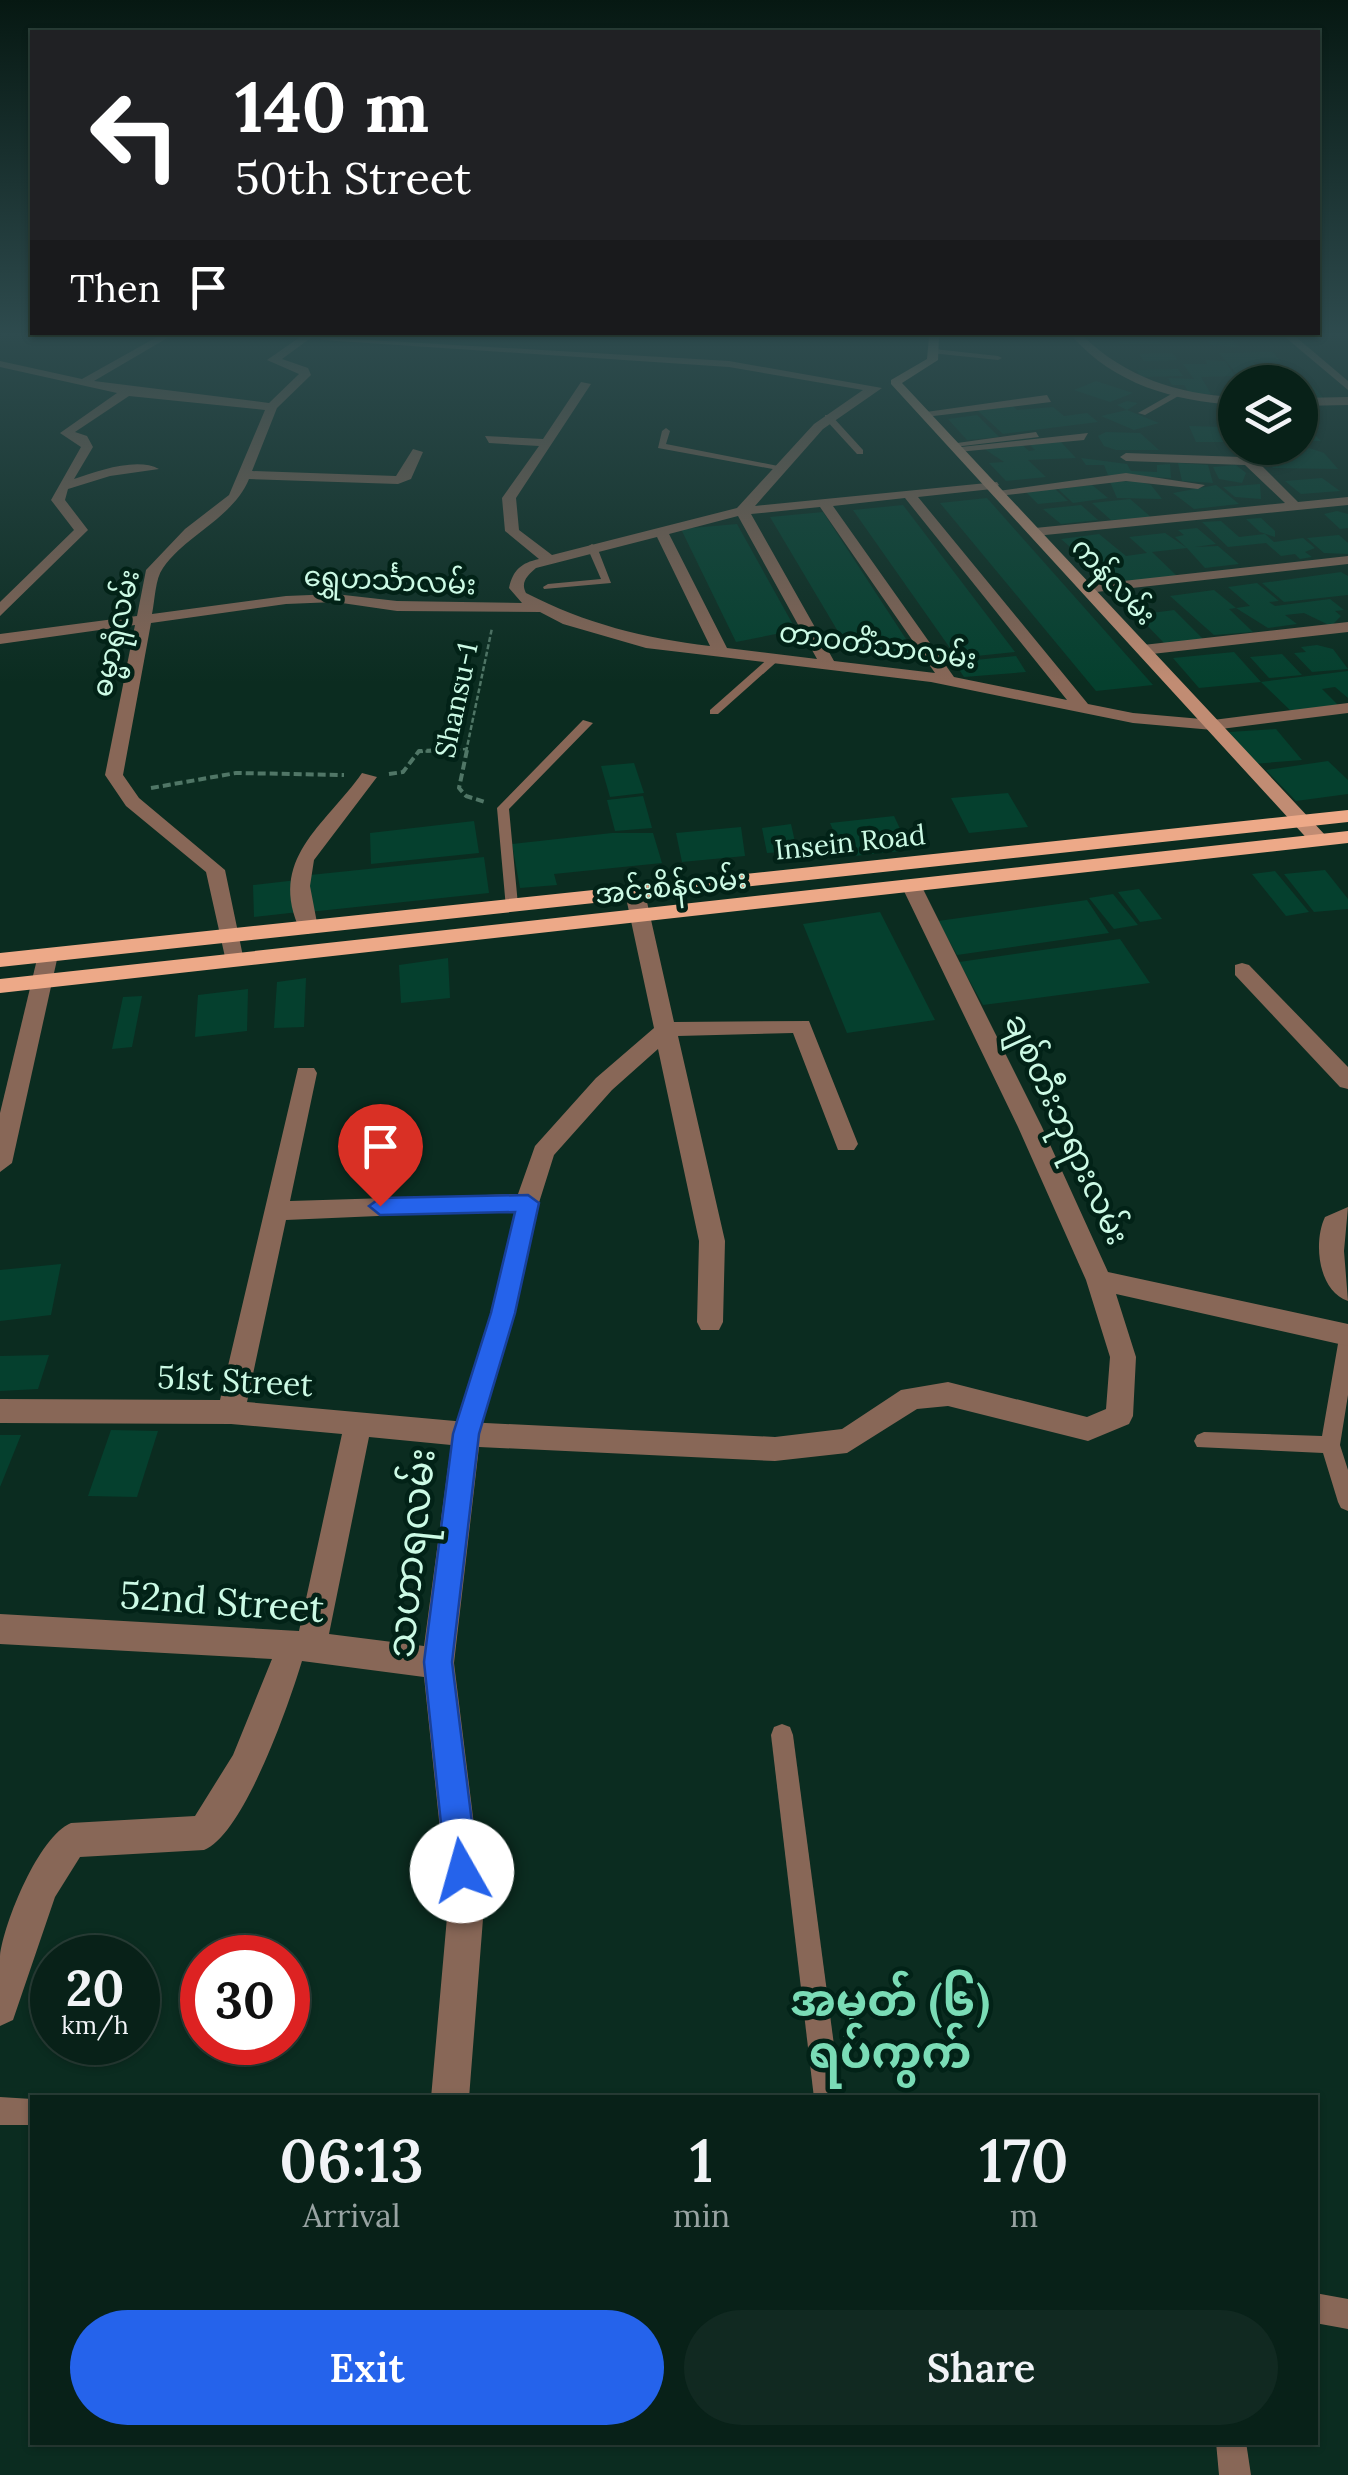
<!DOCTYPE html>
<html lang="en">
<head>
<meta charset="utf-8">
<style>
	:root { --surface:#082118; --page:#112921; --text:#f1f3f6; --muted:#98a3a2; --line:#293e37; --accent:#2563eb }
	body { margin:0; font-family:Lora,"Noto Sans Myanmar",serif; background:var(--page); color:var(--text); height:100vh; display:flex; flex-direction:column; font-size:38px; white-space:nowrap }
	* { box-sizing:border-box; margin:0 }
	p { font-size:32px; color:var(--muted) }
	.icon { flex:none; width:55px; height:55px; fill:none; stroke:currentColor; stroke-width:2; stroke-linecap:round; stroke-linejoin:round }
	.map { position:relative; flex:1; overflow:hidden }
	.panel { position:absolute; left:30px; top:2095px; width:1288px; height:350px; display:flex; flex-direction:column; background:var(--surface); border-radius:0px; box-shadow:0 2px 8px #0004,0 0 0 2px var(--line) }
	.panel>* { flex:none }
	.top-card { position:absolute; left:30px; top:30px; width:1290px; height:305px; border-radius:0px; box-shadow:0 2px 8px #0004,0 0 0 2px var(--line); background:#202124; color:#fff; overflow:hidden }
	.tools { position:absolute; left:1218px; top:365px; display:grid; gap:20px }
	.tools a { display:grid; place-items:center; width:100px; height:100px; border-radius:50%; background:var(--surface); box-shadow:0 2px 8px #0004,0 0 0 2px var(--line); font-size:50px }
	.speed { position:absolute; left:30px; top:1935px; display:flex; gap:20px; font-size:50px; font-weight:700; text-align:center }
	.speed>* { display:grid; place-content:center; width:130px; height:130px; border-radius:50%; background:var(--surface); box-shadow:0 2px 8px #0004,0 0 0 2px var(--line); line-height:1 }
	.speed small { font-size:25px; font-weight:400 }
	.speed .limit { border:15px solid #d22; background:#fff; color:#111 }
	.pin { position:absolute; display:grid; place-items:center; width:85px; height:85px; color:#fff; margin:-102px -42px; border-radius:50% 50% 50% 0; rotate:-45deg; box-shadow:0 0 10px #0007 }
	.pin .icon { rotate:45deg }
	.me { position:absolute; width:110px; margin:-55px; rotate:353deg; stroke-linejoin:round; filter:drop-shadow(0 0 8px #0008) }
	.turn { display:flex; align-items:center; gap:35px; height:210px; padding:0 40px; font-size:45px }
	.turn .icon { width:130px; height:130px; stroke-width:2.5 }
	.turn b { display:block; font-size:70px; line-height:85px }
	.then { display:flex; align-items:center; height:95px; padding:0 40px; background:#0003; gap:20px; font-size:38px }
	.eta { display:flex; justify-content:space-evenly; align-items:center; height:170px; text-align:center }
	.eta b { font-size:60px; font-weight:600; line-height:70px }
	.cta { display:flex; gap:20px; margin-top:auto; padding:20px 40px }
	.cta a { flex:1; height:115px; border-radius:60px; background:var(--accent); color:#fff; font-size:40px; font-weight:600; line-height:115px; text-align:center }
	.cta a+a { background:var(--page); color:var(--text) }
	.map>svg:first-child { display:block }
</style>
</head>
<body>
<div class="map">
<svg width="1348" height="2475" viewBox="0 0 1348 2475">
	<rect width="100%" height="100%" fill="#0b2c20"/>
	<g fill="#05402e">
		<path d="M 1114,337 L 1156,337 L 1161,344 L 1120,344 Z"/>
		<path d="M 1218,337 L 1232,339 L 1238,347 L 1210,345 L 1206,339 Z"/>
		<path d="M 1273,352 L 1281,362 L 1253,362 L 1265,378 L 1240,378 L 1219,353 Z"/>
		<path d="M 1172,353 L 1178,360 L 1144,361 L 1139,354 Z"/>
		<path d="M 1206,360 L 1225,361 L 1235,376 L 1201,377 L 1211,394 L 1190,394 L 1184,385 L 1172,385 L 1168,378 L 1194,379 L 1183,364 L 1207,364 Z"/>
		<path d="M 1178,369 L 1183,376 L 1141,377 L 1136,370 Z"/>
		<path d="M 1096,381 L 1133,393 L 1110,402 L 1074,390 Z"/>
		<path d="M 1300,381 L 1312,385 L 1325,400 L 1300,400 Z"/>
		<path d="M 1127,401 L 1138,403 L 1127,410 L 1159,423 L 1134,430 L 1101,416 L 1127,410 L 1117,405 Z"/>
		<path d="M 1012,405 L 1017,410 L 1053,407 L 1064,416 L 1087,413 L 1098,422 L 1003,434 L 975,408 Z"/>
		<path d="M 977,415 L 999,437 L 967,440 L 948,419 Z"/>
		<path d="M 1300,416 L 1311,431 L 1321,441 L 1300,441 Z"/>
		<path d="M 1189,426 L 1223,427 L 1231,442 L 1196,442 Z"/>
		<path d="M 1106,432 L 1140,433 L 1159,450 L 1116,450 L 1104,446 L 1098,436 Z"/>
		<path d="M 1061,442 L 1076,458 L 1028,460 L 1046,477 L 1006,481 L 989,463 L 1004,462 L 983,448 L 1021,444 L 1029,451 L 1035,450 L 1029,444 Z"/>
		<path d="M 1300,445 L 1324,453 L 1338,469 L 1273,468 L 1266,460 L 1282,459 L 1272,449 Z"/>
		<path d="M 1081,458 L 1127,464 L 1131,471 L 1157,472 L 1157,465 L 1170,464 L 1171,478 L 1108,475 L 1104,465 L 1086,465 Z"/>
		<path d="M 1178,463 L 1208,465 L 1213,483 L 1182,481 Z"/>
		<path d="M 1236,465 L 1246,473 L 1242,483 L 1219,479 L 1213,467 Z"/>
		<path d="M 1322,478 L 1340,491 L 1301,494 L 1285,481 Z"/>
		<path d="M 1137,481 L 1151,485 L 1162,499 L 1117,498 L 1110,482 Z"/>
		<path d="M 1260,484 L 1261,499 L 1235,497 L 1223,487 Z"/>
		<path d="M 1092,485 L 1108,498 L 1073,503 L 1058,489 Z"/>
		<path d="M 1216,485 L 1239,504 L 1194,509 L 1173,493 Z"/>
		<path d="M 1055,489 L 1068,501 L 1038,504 L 1026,492 Z"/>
		<path d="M 987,498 L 1153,685 L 1096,691 L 940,503 Z"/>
		<path d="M 1130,499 L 1152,518 L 1111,520 L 1092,503 Z"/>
		<path d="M 903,505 L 1015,652 L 957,658 L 853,510 Z"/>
		<path d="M 1081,505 L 1098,520 L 1061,524 L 1043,509 Z"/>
		<path d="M 1337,511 L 1348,514 L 1348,528 L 1340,529 L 1324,514 Z"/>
		<path d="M 823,512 L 919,659 L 896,661 L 890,651 L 852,655 L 770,517 Z"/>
		<path d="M 1261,518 L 1275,531 L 1275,537 L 1260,532 L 1246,519 Z"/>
		<path d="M 1221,521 L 1239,537 L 1265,534 L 1274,542 L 1303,538 L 1315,548 L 1305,552 L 1312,557 L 1300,559 L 1295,554 L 1281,556 L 1266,543 L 1228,547 L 1202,522 Z"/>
		<path d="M 737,524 L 796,630 L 736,642 L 681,529 Z"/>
		<path d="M 1197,528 L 1216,544 L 1195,547 L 1218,546 L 1239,564 L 1205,568 L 1187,548 L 1152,552 L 1177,576 L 1113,584 L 1061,539 L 1099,534 L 1126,556 L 1147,553 L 1129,537 L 1165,533 L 1187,548 L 1175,537 L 1184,535 L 1178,530 Z"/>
		<path d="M 1339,535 L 1348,543 L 1348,554 L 1324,553 L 1307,538 Z"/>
		<path d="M 1341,572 L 1348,576 L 1348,595 L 1284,602 L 1262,583 Z"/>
		<path d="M 1257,583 L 1279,601 L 1269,602 L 1275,606 L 1330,599 L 1344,610 L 1335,611 L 1341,616 L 1331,626 L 1304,613 L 1285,615 L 1297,624 L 1268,628 L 1236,608 L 1250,606 L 1228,587 Z"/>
		<path d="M 1214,590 L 1236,608 L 1229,609 L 1253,632 L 1214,635 L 1170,596 Z"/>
		<path d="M 1174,610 L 1204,640 L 1165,644 L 1137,615 Z"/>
		<path d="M 1317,645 L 1333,649 L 1348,669 L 1312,672 L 1294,653 L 1306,652 L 1301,647 Z"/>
		<path d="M 1234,652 L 1261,682 L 1199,688 L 1173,658 Z"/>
		<path d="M 1282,654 L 1302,675 L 1269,678 L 1250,657 Z"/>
		<path d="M 1016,656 L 1026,672 L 964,677 L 954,662 Z"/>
		<path d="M 1348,671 L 1348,698 L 1335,687 L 1322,689 L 1339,706 L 1292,712 L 1261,682 Z"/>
		<path d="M 1276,729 L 1302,760 L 1253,764 L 1229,732 Z"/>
		<path d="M 1328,761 L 1348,780 L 1348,794 L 1296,801 L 1266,770 Z"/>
		<path d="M 634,763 L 644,793 L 610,797 L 601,766 Z"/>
		<path d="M 1008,793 L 1028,827 L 969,833 L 951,798 Z"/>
		<path d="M 643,796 L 652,828 L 615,831 L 607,800 Z"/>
		<path d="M 894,816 L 910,850 L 845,857 L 830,823 Z"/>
		<path d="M 474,821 L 479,853 L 371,864 L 370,833 Z"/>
		<path d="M 791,824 L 797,851 L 767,853 L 762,828 Z"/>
		<path d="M 741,827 L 745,856 L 682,862 L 676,833 Z"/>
		<path d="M 612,833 L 653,833 L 662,863 L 554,874 L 557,885 L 520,888 L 512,844 Z"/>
		<path d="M 484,857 L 489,893 L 309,912 L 310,875 Z"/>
		<path d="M 1325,870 L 1348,899 L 1348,909 L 1314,912 L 1284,874 Z"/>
		<path d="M 1275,871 L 1309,912 L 1286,916 L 1252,874 Z"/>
		<path d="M 297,880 L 299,912 L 254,917 L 253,885 Z"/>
		<path d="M 1139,889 L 1162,919 L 1140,922 L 1118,892 Z"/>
		<path d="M 1113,894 L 1138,925 L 1114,929 L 1089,898 Z"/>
		<path d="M 1087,900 L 1109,933 L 957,955 L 938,921 Z"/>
		<path d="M 880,912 L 935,1020 L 847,1033 L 803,924 Z"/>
		<path d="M 1120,939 L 1150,983 L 983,1005 L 959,962 Z"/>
		<path d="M 448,958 L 450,998 L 401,1003 L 399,965 Z"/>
		<path d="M 306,978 L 304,1027 L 274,1028 L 277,982 Z"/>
		<path d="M 248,989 L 247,1031 L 195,1037 L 198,995 Z"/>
		<path d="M 142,996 L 132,1047 L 112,1049 L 123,997 Z"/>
		<path d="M 61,1264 L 51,1315 L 0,1321 L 0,1270 Z"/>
		<path d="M 49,1355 L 38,1389 L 0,1391 L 0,1356 Z"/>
		<path d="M 111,1430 L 158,1431 L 137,1497 L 88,1496 Z"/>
		<path d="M 0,1435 L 21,1435 L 0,1487 Z"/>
	</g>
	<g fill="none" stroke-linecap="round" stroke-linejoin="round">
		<g stroke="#507666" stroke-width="2.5" stroke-dasharray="5 2.5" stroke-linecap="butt">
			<path d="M 418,752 L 466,749"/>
			<path d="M 466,752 L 492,628"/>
		</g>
		<g stroke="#507666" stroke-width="4" stroke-dasharray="8 4" stroke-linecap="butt">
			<path d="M 467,750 L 459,788 L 466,796 L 485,802"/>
			<path d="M 389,774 L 403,772 L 419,751 L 449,750"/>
			<path d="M 151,788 L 236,773 L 344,775"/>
		</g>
		<g fill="#886757" fill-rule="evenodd">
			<path d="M 934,349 L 998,356 L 1002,358 L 998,360 L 931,353 Z"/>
			<path d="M 1175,392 L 1182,394 L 1145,415 L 1138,413 Z"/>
			<path d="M 825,415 L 831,415 L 863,450 L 863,454 L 857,454 L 825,419 Z"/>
			<path d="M 666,428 L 670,431 L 666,444 L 783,467 L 778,470 L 658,448 L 662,431 Z"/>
			<path d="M 1036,432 L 1039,437 L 954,447 L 950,444 Z"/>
			<path d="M 592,544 L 597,547 L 611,583 L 544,589 L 543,587 L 548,584 L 601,579 L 587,547 Z"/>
			<path d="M 771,656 L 781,658 L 718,714 L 710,714 L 710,710 Z"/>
			<path d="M 583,720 L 593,723 L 509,809 L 518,905 L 516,908 L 506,908 L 497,808 Z"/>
			<path d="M 528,1197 L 537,1203 L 512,1313 L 476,1434 L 473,1440 L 466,1442 L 459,1440 L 456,1434 L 494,1313 L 519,1203 Z"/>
			<path d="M 1348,1330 L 1348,1395 L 1340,1445 L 1348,1470 L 1348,1511 L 1341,1508 L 1338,1502 L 1323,1453 L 1197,1447 L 1194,1441 L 1197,1435 L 1204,1432 L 1322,1436 L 1339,1338 L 1341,1333 Z"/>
			<path d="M 782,1724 L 790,1727 L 793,1735 L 841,2098 L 814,2098 L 771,1735 L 774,1727 Z"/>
			<path d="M 0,2097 L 32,2099 L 32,2125 L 0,2125 Z"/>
			<path d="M 1315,2293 L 1348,2299 L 1348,2329 L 1315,2323 Z"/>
			<path d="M 1216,2442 L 1246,2442 L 1251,2475 L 1219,2475 Z"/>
		</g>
		<g fill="#886757" fill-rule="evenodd">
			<path d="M 157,337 L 169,337 L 94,381 L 269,403 L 299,374 L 267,360 L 300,337 L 312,337 L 282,359 L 308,368 L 311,375 L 277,408 L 252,471 L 396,476 L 413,449 L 423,452 L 411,479 L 398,484 L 249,479 C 233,518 187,534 163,568 C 155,579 155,600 152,614 L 286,596 L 335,594 L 397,601 L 522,603 L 509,588 C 513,570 521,563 539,559 L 505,531 L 502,498 L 539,446 L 489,443 L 485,436 L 543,439 L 581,382 L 591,384 L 516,498 L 519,530 L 552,555 L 737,508 L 814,424 L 863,390 L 729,367 L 323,340 L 318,337 L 729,361 L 882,388 L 823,429 L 755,506 L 997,482 L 999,485 L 992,489 L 918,497 L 1088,704 L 1133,713 L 1213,720 L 1348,703 L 1348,713 L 1213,730 L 1133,723 L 931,682 L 646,648 L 563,624 L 540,612 L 397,611 L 335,602 L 286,604 L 151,623 L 123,775 L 139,798 L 225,870 L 244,961 L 241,966 L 227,966 L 206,872 L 126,806 L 105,775 L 135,625 L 0,644 L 0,634 L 137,616 L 146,570 L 185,529 L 229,495 L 265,410 L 129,396 L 75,432 L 87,436 L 93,447 L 74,479 C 98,471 137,457 159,469 L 110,476 L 68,489 L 65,500 L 88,530 L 0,616 L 0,602 L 74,530 L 51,500 L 81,447 L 60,433 L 117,393 L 0,367 L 0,361 L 82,379 ZM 905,498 L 1067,700 L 954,677 L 833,506 ZM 820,507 L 935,673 L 834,661 L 751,514 ZM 738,516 L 817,659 L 727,648 L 669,534 ZM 657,537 L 710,646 C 644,638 586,624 526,593 C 520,582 528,575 536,568 Z"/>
			<path d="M 1073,337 L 1084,337 C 1126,377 1177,394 1235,397 L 1235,405 C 1174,401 1114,384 1073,337 Z"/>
			<path d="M 1285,337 L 1296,337 L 1348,381 L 1348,390 Z"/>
			<path d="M 1047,395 L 1051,402 L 925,417 L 919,413 Z"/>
			<path d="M 1348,397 L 1348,405 L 1300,406 L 1300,398 Z"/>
			<path d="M 1088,433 L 1084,440 L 958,452 L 952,448 Z"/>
			<path d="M 1237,448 L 1249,448 L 1255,459 L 1298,502 L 1348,497 L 1348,505 L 1035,536 L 1028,532 L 1035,528 L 1285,503 L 1245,465 L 1126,461 L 1120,457 L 1126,453 L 1241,457 Z"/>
			<path d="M 1126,473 L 1205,485 L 1198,489 L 1126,481 L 998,496 L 991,492 Z"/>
			<path d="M 1348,556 L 1348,564 L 1087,593 L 1080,589 L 1087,585 Z"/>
			<path d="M 1348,622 L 1348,632 L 1143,655 L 1135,650 L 1143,645 Z"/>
			<path d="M 362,773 L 377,777 L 314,860 L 310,886 L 318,928 L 308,934 L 301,932 C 266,859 325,826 362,773 Z"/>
			<path d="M 912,881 L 922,887 L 1042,1127 L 1108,1272 L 1348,1324 L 1348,1346 L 1116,1294 L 1136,1357 L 1133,1416 L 1129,1424 L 1088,1441 L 948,1406 L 917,1409 L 847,1453 L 775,1461 L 479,1447 L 454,1663 L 484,1906 L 469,2098 L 431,2098 L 448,1906 L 424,1677 L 302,1661 C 289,1704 244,1834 204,1850 L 80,1857 L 55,1897 L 13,2020 L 0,2026 C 0,2003 0,1978 0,1956 C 4,1922 39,1836 71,1823 L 195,1816 L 233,1755 L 272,1659 L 0,1644 L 0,1614 L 299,1631 L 342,1434 L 231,1424 L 0,1423 L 0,1399 L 220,1400 L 298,1068 L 314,1068 L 317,1073 L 290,1201 L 518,1194 L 535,1146 L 596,1078 L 654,1028 L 625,893 L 635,887 L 645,893 L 674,1022 L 809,1021 L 858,1144 L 854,1150 L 838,1150 L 793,1033 L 678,1036 L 725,1241 L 723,1322 L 719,1330 L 701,1330 L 697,1322 L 699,1241 L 658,1049 L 612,1090 L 554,1155 L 537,1209 L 286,1220 L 247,1402 L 466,1422 L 775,1437 L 842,1429 L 901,1390 L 948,1382 L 1087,1417 L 1106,1409 L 1110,1357 L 1086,1280 L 1018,1127 L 902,887 ZM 369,1437 L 451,1445 L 424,1646 L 329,1634 Z"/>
			<path d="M 48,949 L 58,955 L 12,1163 L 0,1172 L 0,1113 L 38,955 Z"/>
			<path d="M 1242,963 L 1249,965 L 1348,1067 L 1348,1089 L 1340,1087 L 1235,975 L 1235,965 Z"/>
			<path d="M 1348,1207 L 1344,1251 L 1348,1301 C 1318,1291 1313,1242 1325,1217 Z"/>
		</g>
		<path fill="#c18c73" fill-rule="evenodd" d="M 929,337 L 939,337 L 938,360 L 902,383 L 1326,836 L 1326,844 L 1312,844 L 891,384 L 891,380 L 927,359 Z"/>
		<g fill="#eda988" fill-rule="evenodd">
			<path d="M 1348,810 L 1348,822 L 0,967 L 0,953 Z"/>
			<path d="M 1348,831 L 1348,843 L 0,993 L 0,979 Z"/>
		</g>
	</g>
	<linearGradient id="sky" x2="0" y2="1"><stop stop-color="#061812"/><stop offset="0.49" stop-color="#2e4b4e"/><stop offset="1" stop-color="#2e4b4e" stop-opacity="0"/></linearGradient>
	<rect width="1348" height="683" fill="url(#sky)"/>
	<path fill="#2563eb" stroke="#184099" stroke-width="2.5" d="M 528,1195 L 539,1203 L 515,1313 L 479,1434 L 452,1662 L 478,1871 L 473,1882 L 462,1887 L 451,1882 L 446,1871 L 424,1662 L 453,1434 L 491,1313 L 515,1212 L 380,1215 L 369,1206 L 380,1198 Z"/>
	<g text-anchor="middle" stroke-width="9" stroke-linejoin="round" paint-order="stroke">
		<g font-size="28" fill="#ccfae5" stroke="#022217">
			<text transform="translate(390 580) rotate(3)" y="10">ရွှေဟင်္သာလမ်း</text>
			<text transform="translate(1114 581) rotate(47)" y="10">ကန်လမ်း</text>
			<text transform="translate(115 633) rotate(-77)" y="10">ဓမ္မာရုံလမ်း</text>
			<text transform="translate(878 645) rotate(8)" y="10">တာဝတိံသာလမ်း</text>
			<text transform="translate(456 700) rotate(-78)" y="10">Shansu-1</text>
			<text transform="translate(850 842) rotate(-6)" y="10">Insein Road</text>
			<text transform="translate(671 886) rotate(-6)" y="10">အင်းစိန်လမ်း</text>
		</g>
		<g font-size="32" fill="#ccfae5" stroke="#022217">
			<text transform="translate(1067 1129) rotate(65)" y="11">ချစ်တီးဘုရားလမ်း</text>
			<text transform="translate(235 1381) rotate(3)" y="11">51st Street</text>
		</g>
		<g font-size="38" fill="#ccfae5" stroke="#022217">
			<text transform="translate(411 1553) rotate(-84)" y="13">သဟာရလမ်း</text>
			<text transform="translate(222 1602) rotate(4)" y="13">52nd Street</text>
		</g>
		<g font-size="45" font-weight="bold" fill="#7adcb6" stroke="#022217">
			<text x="890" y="2016">အမှတ် (၆)<tspan x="890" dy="52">ရပ်ကွက်</tspan></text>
		</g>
	</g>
</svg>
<div class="tools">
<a><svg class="icon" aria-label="layers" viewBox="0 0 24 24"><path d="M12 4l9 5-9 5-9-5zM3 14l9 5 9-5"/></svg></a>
</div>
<div class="speed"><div>20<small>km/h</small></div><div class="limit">30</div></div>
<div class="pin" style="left:380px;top:1206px;background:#d93025"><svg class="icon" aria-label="arrive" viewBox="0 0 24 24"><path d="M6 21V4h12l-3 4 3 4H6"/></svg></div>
<svg class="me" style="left:462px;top:1871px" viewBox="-20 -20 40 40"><circle r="19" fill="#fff"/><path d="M0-13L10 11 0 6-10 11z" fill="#2563eb"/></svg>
<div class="top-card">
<div class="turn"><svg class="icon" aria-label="left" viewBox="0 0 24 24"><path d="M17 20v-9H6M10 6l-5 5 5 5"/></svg><div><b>140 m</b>50th Street</div></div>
<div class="then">Then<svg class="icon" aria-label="arrive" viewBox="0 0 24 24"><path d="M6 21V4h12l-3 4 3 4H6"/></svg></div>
</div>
<section class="panel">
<div class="eta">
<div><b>06:13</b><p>Arrival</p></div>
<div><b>1</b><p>min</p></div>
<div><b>170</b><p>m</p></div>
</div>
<div class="cta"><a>Exit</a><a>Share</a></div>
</section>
</div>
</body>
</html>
